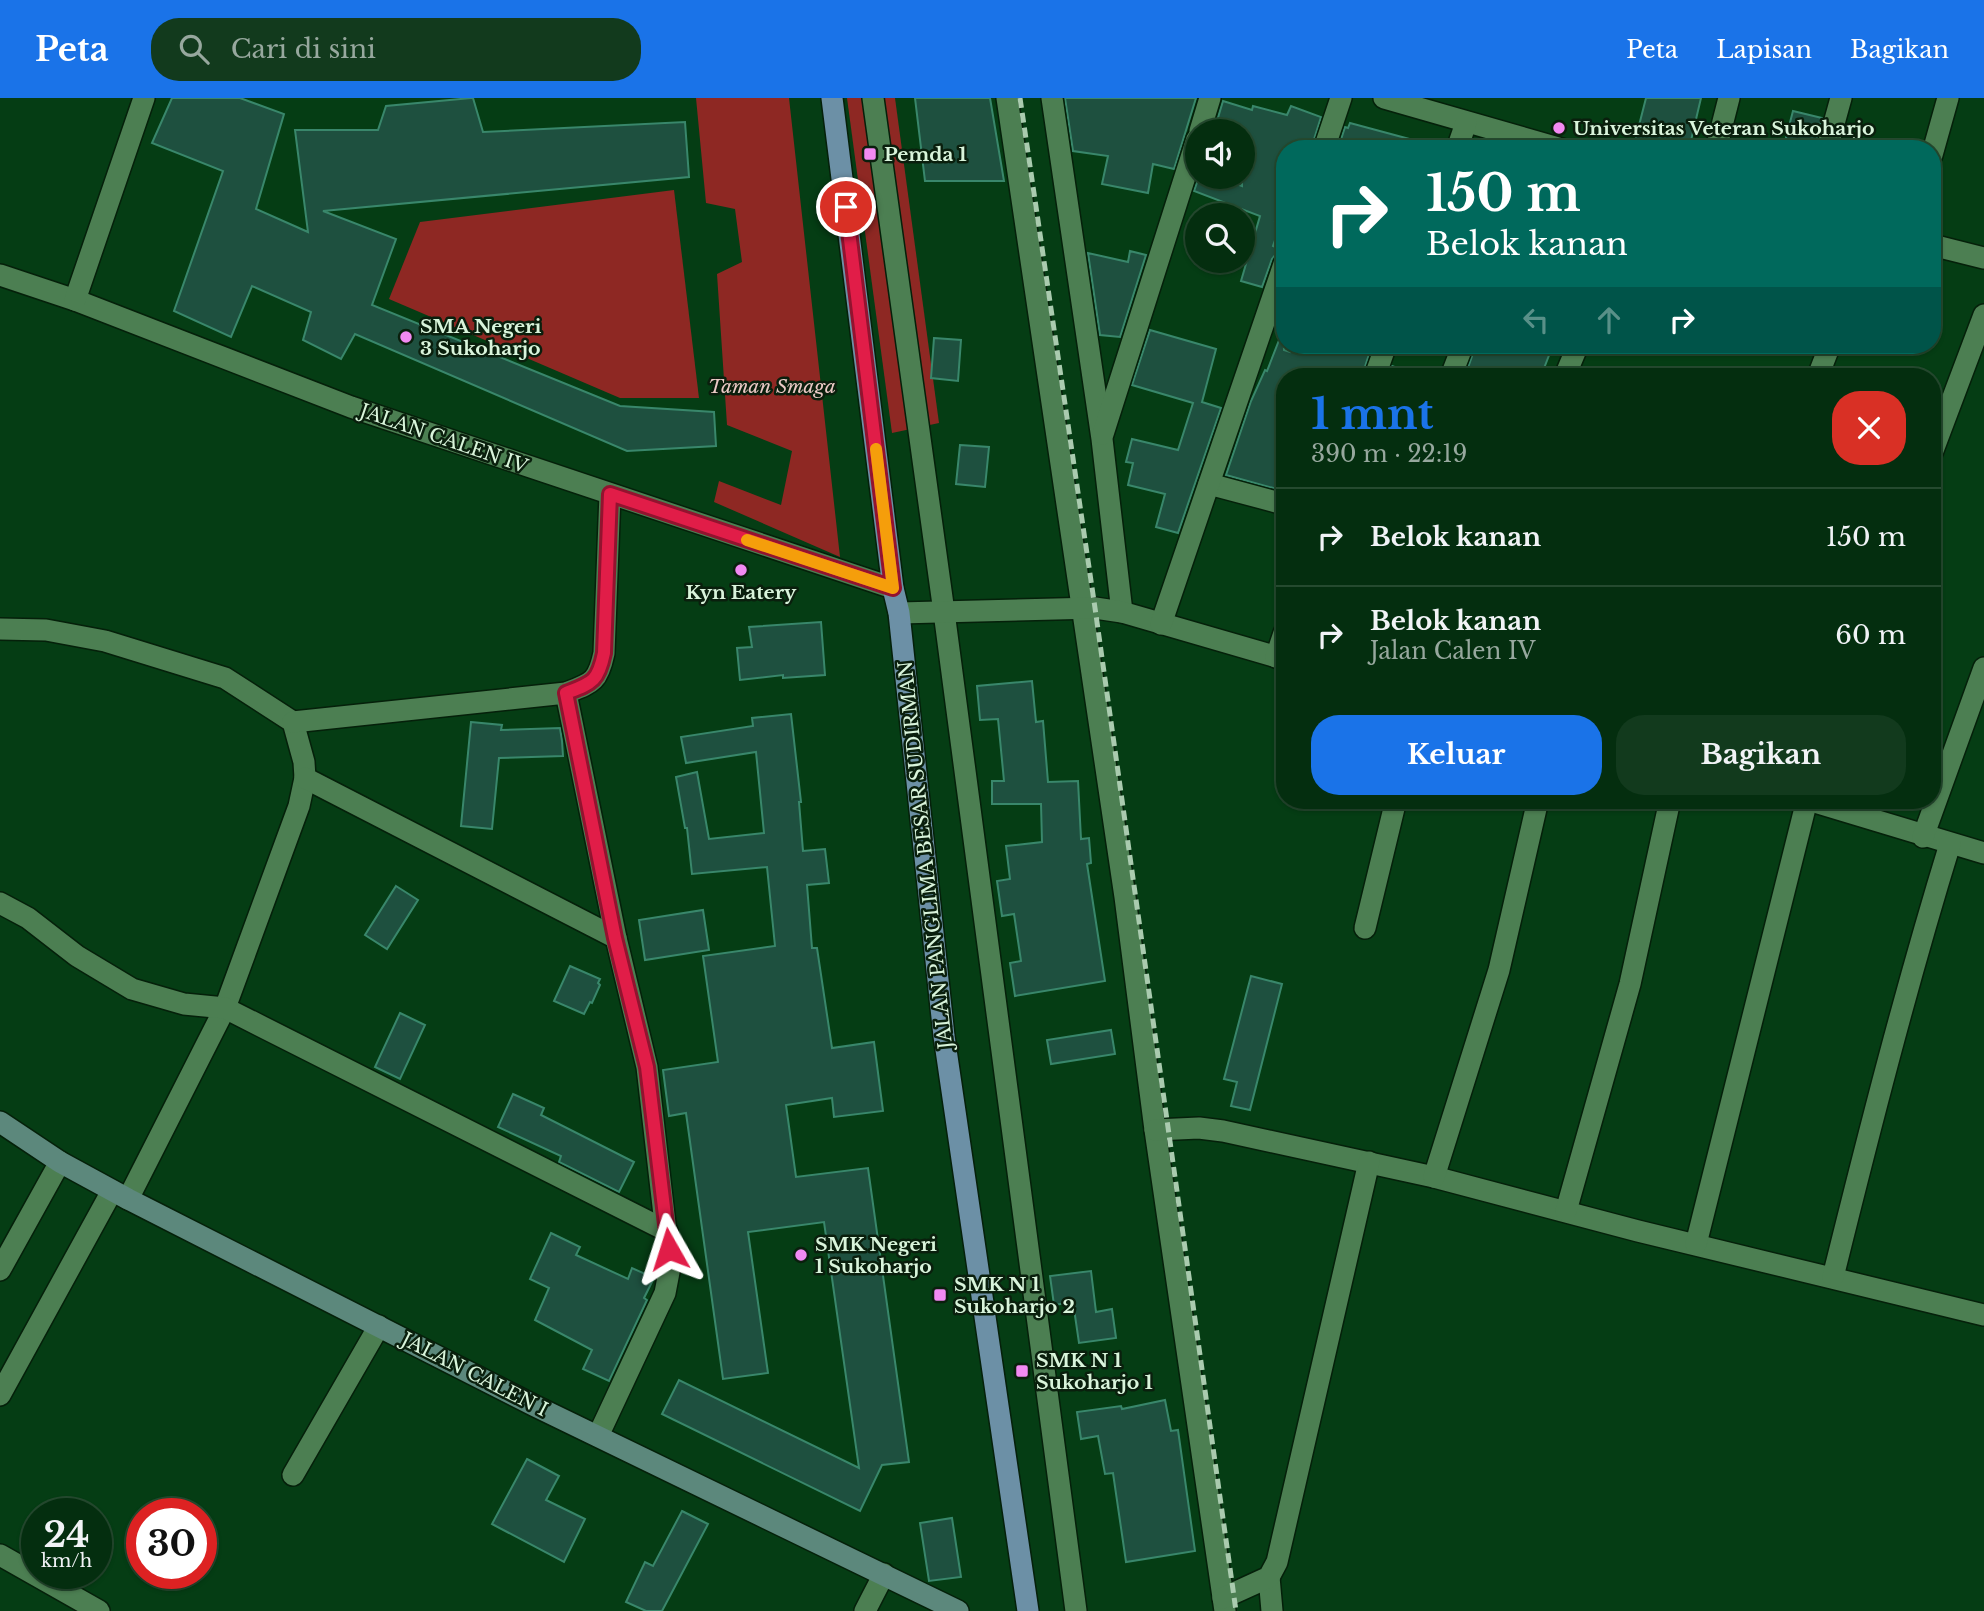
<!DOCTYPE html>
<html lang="id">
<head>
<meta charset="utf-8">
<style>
	:root { --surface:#042e0f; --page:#123a1d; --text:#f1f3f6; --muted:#97a89e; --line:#254a2f; --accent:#1a73e8 }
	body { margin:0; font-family:"Libre Baskerville",serif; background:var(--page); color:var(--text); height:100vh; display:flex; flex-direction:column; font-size:26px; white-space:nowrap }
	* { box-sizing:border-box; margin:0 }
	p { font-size:23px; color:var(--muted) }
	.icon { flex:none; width:38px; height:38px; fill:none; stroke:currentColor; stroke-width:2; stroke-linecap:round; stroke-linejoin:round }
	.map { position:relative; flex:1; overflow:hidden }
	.sheet { position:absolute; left:1276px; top:270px; width:665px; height:441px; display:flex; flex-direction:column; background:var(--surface); border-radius:28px; box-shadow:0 2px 5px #0004,0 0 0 2px var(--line) }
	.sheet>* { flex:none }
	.guide { position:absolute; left:1276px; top:42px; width:665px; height:214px; border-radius:28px; box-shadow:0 2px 5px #0004,0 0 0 2px var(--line); background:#00695c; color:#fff; overflow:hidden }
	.controls { position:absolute; left:1185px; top:21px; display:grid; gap:14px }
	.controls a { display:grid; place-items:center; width:70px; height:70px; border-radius:50%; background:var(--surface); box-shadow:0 2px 5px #0004,0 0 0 2px var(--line); font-size:35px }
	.speed { position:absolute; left:21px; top:1400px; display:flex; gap:14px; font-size:35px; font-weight:700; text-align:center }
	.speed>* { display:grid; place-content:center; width:91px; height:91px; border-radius:50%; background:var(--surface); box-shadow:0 2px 5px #0004,0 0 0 2px var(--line); line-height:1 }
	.speed small { font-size:18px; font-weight:400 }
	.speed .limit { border:10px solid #d22; background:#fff; color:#111 }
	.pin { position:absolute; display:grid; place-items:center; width:60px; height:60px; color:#fff; margin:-30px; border:4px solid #fff; border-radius:50%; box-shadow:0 2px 7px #0007 }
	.me { position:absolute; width:77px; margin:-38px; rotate:354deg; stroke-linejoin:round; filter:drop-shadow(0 0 5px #0008) }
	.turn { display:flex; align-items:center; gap:24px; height:147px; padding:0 35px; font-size:32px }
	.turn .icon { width:91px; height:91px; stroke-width:2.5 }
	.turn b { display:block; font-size:49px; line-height:60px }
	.lanes { display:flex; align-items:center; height:66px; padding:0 35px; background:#0003; justify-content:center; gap:35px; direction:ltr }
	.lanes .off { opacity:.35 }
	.round { display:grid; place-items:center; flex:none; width:74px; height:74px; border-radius:28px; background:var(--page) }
	.summary { display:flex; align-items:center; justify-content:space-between; height:119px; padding:0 35px }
	h1 { font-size:42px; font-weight:700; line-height:52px; color:var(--accent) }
	.action { display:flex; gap:14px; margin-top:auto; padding:14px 35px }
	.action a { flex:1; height:80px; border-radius:28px; background:var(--accent); color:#fff; font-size:28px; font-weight:700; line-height:80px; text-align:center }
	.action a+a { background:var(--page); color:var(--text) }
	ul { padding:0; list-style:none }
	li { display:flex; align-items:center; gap:21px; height:98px; padding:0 35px; border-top:2px solid var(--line) }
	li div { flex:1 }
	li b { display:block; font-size:26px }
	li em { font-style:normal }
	header { display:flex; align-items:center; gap:42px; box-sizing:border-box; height:98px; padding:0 35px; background:var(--accent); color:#fff }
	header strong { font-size:33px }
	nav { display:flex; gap:38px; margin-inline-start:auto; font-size:24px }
	.search { width:490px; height:63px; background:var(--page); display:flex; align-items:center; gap:18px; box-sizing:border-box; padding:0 24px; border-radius:28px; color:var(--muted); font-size:26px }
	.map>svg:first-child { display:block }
</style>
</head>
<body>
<header>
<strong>Peta</strong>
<div class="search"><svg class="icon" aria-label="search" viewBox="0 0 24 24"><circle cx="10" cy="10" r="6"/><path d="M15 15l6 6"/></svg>Cari di sini</div>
<nav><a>Peta</a><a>Lapisan</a><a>Bagikan</a></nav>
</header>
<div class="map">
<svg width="1984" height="1513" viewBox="0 0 1984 1513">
	<rect width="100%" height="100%" fill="#053d14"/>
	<g fill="#8e2823">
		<path d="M 696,0 L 789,0 L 840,459 L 714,404 L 719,383 L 781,407 L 792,353 L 727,327 L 717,176 L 742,164 L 735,111 L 706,105 Z"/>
		<path d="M 847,0 L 895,0 L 939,325 L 892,335 Z"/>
		<path d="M 674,92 L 699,300 L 620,300 L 389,201 L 420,124 Z"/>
	</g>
	<g fill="#1e503f" stroke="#39876b" stroke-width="2">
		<path d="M 172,0 L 240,0 L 284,16 L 256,111 L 308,134 L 295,32 L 378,32 L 386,8 L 471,0 L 473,0 L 483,34 L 685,24 L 689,79 L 323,113 L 396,141 L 372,207 L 620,308 L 714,314 L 716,348 L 627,353 L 355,236 L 341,261 L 303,242 L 311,214 L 252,188 L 231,239 L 174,213 L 223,73 L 152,45 Z"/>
		<path d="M 915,0 L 990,0 L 1004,83 L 925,83 Z"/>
		<path d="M 1065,0 L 1196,0 L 1174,71 L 1153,66 L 1148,95 L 1102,86 L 1108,58 L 1073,53 Z"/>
		<path d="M 1646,0 L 1701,0 L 1689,51 L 1633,51 Z"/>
		<path d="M 1223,3 L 1252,12 L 1253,8 L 1287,17 L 1291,8 L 1321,19 L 1311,51 L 1284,51 L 1284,90 L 1275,123 L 1281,125 L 1273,148 L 1284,153 L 1276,156 L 1272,161 L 1262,189 L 1241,183 L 1260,118 L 1194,93 L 1199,79 L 1217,79 L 1242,88 L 1242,33 L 1214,33 Z"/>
		<path d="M 1793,13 L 1822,20 L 1814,51 L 1783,51 Z"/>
		<path d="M 1350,25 L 1417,43 L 1416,51 L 1338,51 L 1345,29 L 1348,30 Z"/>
		<path d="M 1130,153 L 1146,157 L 1120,239 L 1100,237 L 1088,155 L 1128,164 Z"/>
		<path d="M 1150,232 L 1216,251 L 1202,304 L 1221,310 L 1178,435 L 1156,429 L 1165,396 L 1128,387 L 1133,365 L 1126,364 L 1132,341 L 1178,352 L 1193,305 L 1132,287 Z"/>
		<path d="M 1283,232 L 1284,252 L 1290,254 L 1292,247 L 1372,247 L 1362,278 L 1284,278 L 1284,393 L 1226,377 L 1251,303 L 1265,272 L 1267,273 Z"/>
		<path d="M 934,240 L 961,242 L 958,283 L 931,280 Z"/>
		<path d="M 1476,247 L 1553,247 L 1541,278 L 1465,278 Z"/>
		<path d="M 1392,268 L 1413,276 L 1412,278 L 1389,278 Z"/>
		<path d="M 960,347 L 989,349 L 985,389 L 956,386 Z"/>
		<path d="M 821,524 L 825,577 L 783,580 L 783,577 L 740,582 L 737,550 L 752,549 L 749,529 Z"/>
		<path d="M 1032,583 L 1036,624 L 1043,623 L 1048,684 L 1078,683 L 1081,741 L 1089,740 L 1091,765 L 1087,766 L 1105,883 L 1015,898 L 1010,865 L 1021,863 L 1014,816 L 1002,818 L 997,783 L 1010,781 L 1006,748 L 1042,744 L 1041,706 L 992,706 L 992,683 L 1004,683 L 998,621 L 980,622 L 977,588 Z"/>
		<path d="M 791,616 L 801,704 L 799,704 L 803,753 L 825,751 L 829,785 L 807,787 L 812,850 L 817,850 L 832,950 L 874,944 L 883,1013 L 834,1019 L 832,1000 L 786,1007 L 796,1079 L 868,1070 L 909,1364 L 882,1367 L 860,1413 L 662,1316 L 679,1282 L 859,1370 L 824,1124 L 748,1134 L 768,1275 L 723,1281 L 686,1015 L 669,1018 L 663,972 L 718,964 L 703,858 L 775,848 L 767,769 L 692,776 L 687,730 L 685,730 L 676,679 L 697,674 L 709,741 L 764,735 L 756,654 L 686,665 L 681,639 L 753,628 L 752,620 Z"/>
		<path d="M 471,624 L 502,627 L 501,632 L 560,630 L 562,643 L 563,658 L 499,660 L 492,731 L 461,728 Z"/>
		<path d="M 396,788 L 418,802 L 387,851 L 365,837 Z"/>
		<path d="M 703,812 L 709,852 L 645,862 L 639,822 Z"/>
		<path d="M 570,868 L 600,881 L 598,885 L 600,887 L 592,905 L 590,904 L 584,916 L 554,903 Z"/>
		<path d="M 1251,878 L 1282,886 L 1250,1012 L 1231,1008 L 1237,984 L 1224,981 Z"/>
		<path d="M 400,915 L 425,927 L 400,981 L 375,969 Z"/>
		<path d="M 1111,932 L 1115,956 L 1051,966 L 1047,942 Z"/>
		<path d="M 513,996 L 544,1010 L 541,1017 L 634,1064 L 619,1094 L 559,1064 L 561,1058 L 498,1029 Z"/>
		<path d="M 551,1135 L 580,1149 L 576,1157 L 628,1181 L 632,1170 L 654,1180 L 644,1200 L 647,1202 L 609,1283 L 583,1271 L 592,1252 L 535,1222 L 549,1190 L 530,1181 Z"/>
		<path d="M 1091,1173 L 1096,1214 L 1112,1211 L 1116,1240 L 1079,1245 L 1073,1204 L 1054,1207 L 1050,1178 Z"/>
		<path d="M 1165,1302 L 1171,1333 L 1178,1332 L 1195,1453 L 1126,1464 L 1113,1375 L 1105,1376 L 1098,1338 L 1081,1341 L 1077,1314 L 1121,1308 L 1122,1311 Z"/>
		<path d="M 527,1361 L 559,1378 L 546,1402 L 585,1421 L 564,1464 L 492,1426 Z"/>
		<path d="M 682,1413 L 708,1426 L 662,1513 L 646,1513 L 626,1504 L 645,1464 L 653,1468 Z"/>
		<path d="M 952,1420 L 961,1479 L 929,1483 L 920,1425 Z"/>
	</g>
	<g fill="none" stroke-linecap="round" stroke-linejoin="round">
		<g stroke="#05200a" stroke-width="24">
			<g id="street">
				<path d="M 873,0 L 944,514 L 1076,1513"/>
				<path d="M 1007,0 L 1125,799 L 1155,1032 L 1225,1513"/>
				<path d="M 1052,0 L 1102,341 L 1122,514"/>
				<path d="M 1384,0 L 1562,51"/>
				<path d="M 1200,33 L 1210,0"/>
				<path d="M 1324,51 L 1341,0"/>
				<path d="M 1457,51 L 1466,25"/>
				<path d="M 1716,51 L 1729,0"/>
				<path d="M 1827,51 L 1841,0"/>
				<path d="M 1932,57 L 1948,0"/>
				<path d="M 1932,147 L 1984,160"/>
				<path d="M 0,177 L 75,202 L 351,309 L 893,490"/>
				<path d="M 75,202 L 144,0"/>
				<path d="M 1375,278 L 1386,247"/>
				<path d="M 1451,278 L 1463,247"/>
				<path d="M 1565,278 L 1578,247"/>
				<path d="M 1818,278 L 1830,247"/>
				<path d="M 1103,336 L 1197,41"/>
				<path d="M 1932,355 L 1984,217"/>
				<path d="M 1209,386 L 1284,406"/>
				<path d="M 899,515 L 1095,510 L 1122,514 L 1284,561"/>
				<path d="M 1161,526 L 1284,166"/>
				<path d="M 0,531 L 46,532 L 105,543 L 225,580 L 293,624 L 304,664 L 305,680 L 299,708 L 225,910 L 128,1101"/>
				<path d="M 1276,559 L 1284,535"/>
				<path d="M 566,595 L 616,840 L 647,969 L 670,1169 L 665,1195 L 598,1338"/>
				<path d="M 293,624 L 566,595 C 592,585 598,584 604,555 L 610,396"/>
				<path d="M 305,680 L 616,840"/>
				<path d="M 1808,702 L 1984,755"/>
				<path d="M 1923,739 L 1984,570"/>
				<path d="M 0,805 L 28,820 L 77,858 L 132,891 L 184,906 L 225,910 L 667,1133"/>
				<path d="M 1365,830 L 1396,702"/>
				<path d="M 1155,1032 L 1199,1030 L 1223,1033 L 1434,1079 L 1638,1133 L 1984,1217"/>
				<path d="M 1434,1079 L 1499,872 L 1538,702"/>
				<path d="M 1566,1113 L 1630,886 L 1670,702"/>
				<path d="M 1696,1146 L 1807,702"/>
				<path d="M 0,1172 L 60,1064"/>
				<path d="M 1833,1179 C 1869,1034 1906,889 1950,746"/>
				<path d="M 0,1297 L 112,1093"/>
				<path d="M 293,1377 L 379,1228"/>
				<path d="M 0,1457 L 99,1513"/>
				<path d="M 1269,1479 L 1272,1513"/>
				<path d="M 1223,1500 L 1269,1479 L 1277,1464 L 1369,1064"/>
				<path d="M 865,1513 L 884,1476"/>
			</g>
		</g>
		<g stroke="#05200a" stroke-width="24">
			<path id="secondary" d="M 0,1024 L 60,1064 L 128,1101 L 535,1308 L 958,1513"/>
		</g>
		<g stroke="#05200a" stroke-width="24">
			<path id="primary" d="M 832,0 L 893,490 L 899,515 L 944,938 L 1028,1513"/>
		</g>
		<use href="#street" stroke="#4c7f52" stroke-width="21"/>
		<use href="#secondary" stroke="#5c887c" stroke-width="21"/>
		<use href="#primary" stroke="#6c90a6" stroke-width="21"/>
		<path stroke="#aacbaf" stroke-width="5" stroke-dasharray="10 5" stroke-linecap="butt" d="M 1020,0 L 1095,510 L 1236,1513"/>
	</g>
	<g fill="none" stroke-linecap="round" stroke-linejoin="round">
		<g stroke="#92132f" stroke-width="18">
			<path id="route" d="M 669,1151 L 647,969 L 615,840 L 566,595 C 592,585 598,584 604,555 L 610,396 L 893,490 L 846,109"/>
		</g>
		<use href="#route" stroke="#e11d48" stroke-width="12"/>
		<path stroke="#f59e0b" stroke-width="12" d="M 747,442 L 893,490 L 876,351"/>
	</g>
	<g fill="#f28af2" stroke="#0a1f0d" stroke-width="2.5">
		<circle cx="1559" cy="30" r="7"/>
		<rect x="863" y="49" width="14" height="14" rx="3.5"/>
		<circle cx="406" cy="239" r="7"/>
		<circle cx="741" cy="472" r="7"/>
		<circle cx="801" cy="1157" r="7"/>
		<rect x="933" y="1190" width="14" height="14" rx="3.5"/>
		<rect x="1015" y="1266" width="14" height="14" rx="3.5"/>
	</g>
	<g text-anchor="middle" stroke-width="5" stroke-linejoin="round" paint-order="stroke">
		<g font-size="19" font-weight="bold" fill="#d9f4db" stroke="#0a1f0d" text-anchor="start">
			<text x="1573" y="37">Universitas Veteran Sukoharjo</text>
			<text x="884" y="63">Pemda 1</text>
			<text x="420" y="235">SMA Negeri<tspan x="420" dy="22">3 Sukoharjo</tspan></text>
			<text x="741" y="501" text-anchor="middle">Kyn Eatery</text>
			<text x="815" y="1153">SMK Negeri<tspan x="815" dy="22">1 Sukoharjo</tspan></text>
			<text x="954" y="1193">SMK N 1<tspan x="954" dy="22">Sukoharjo 2</tspan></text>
			<text x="1036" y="1269">SMK N 1<tspan x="1036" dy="22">Sukoharjo 1</tspan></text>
		</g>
		<g font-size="19" font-style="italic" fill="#ebcac6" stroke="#0a1f0d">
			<text x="772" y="295">Taman Smaga</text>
		</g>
		<g font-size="19" fill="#d9f4db" stroke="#0a1f0d">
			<text transform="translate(444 340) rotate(19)" y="7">JALAN CALEN IV</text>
			<text transform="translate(925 757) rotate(-96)" y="7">JALAN PANGLIMA BESAR SUDIRMAN</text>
			<text transform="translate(475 1276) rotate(27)" y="7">JALAN CALEN I</text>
		</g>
	</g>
</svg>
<div class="controls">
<a><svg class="icon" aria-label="sound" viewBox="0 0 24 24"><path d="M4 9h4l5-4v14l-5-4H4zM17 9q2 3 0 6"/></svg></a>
<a><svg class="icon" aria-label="search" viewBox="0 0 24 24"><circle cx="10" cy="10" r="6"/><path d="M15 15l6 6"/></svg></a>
</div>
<div class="speed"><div>24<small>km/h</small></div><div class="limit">30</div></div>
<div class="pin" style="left:846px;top:109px;background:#d93025"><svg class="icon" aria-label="arrive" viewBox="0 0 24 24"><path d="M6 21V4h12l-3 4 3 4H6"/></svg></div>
<svg class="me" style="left:669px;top:1151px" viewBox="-20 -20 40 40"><path d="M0-17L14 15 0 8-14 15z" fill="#e11d48" stroke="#fff" stroke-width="4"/></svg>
<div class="guide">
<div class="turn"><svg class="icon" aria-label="right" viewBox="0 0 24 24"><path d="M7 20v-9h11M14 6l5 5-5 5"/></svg><div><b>150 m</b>Belok kanan</div></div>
<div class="lanes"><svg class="icon off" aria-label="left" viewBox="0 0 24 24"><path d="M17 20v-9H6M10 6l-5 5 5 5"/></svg><svg class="icon off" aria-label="ahead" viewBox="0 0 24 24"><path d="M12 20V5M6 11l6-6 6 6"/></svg><svg class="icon" aria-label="right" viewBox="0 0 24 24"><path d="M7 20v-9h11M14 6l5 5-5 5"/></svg></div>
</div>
<section class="sheet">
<div class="summary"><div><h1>1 mnt</h1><p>390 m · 22:19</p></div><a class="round" style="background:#d93025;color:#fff"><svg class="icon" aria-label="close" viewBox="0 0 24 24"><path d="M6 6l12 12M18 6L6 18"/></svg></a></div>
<ul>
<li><svg class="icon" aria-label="right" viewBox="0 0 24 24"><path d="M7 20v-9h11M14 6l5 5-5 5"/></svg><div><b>Belok kanan</b></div><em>150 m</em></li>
<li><svg class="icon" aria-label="right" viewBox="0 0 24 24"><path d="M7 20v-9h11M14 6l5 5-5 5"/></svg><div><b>Belok kanan</b><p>Jalan Calen IV</p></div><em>60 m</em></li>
</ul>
<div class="action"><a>Keluar</a><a>Bagikan</a></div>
</section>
</div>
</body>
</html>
